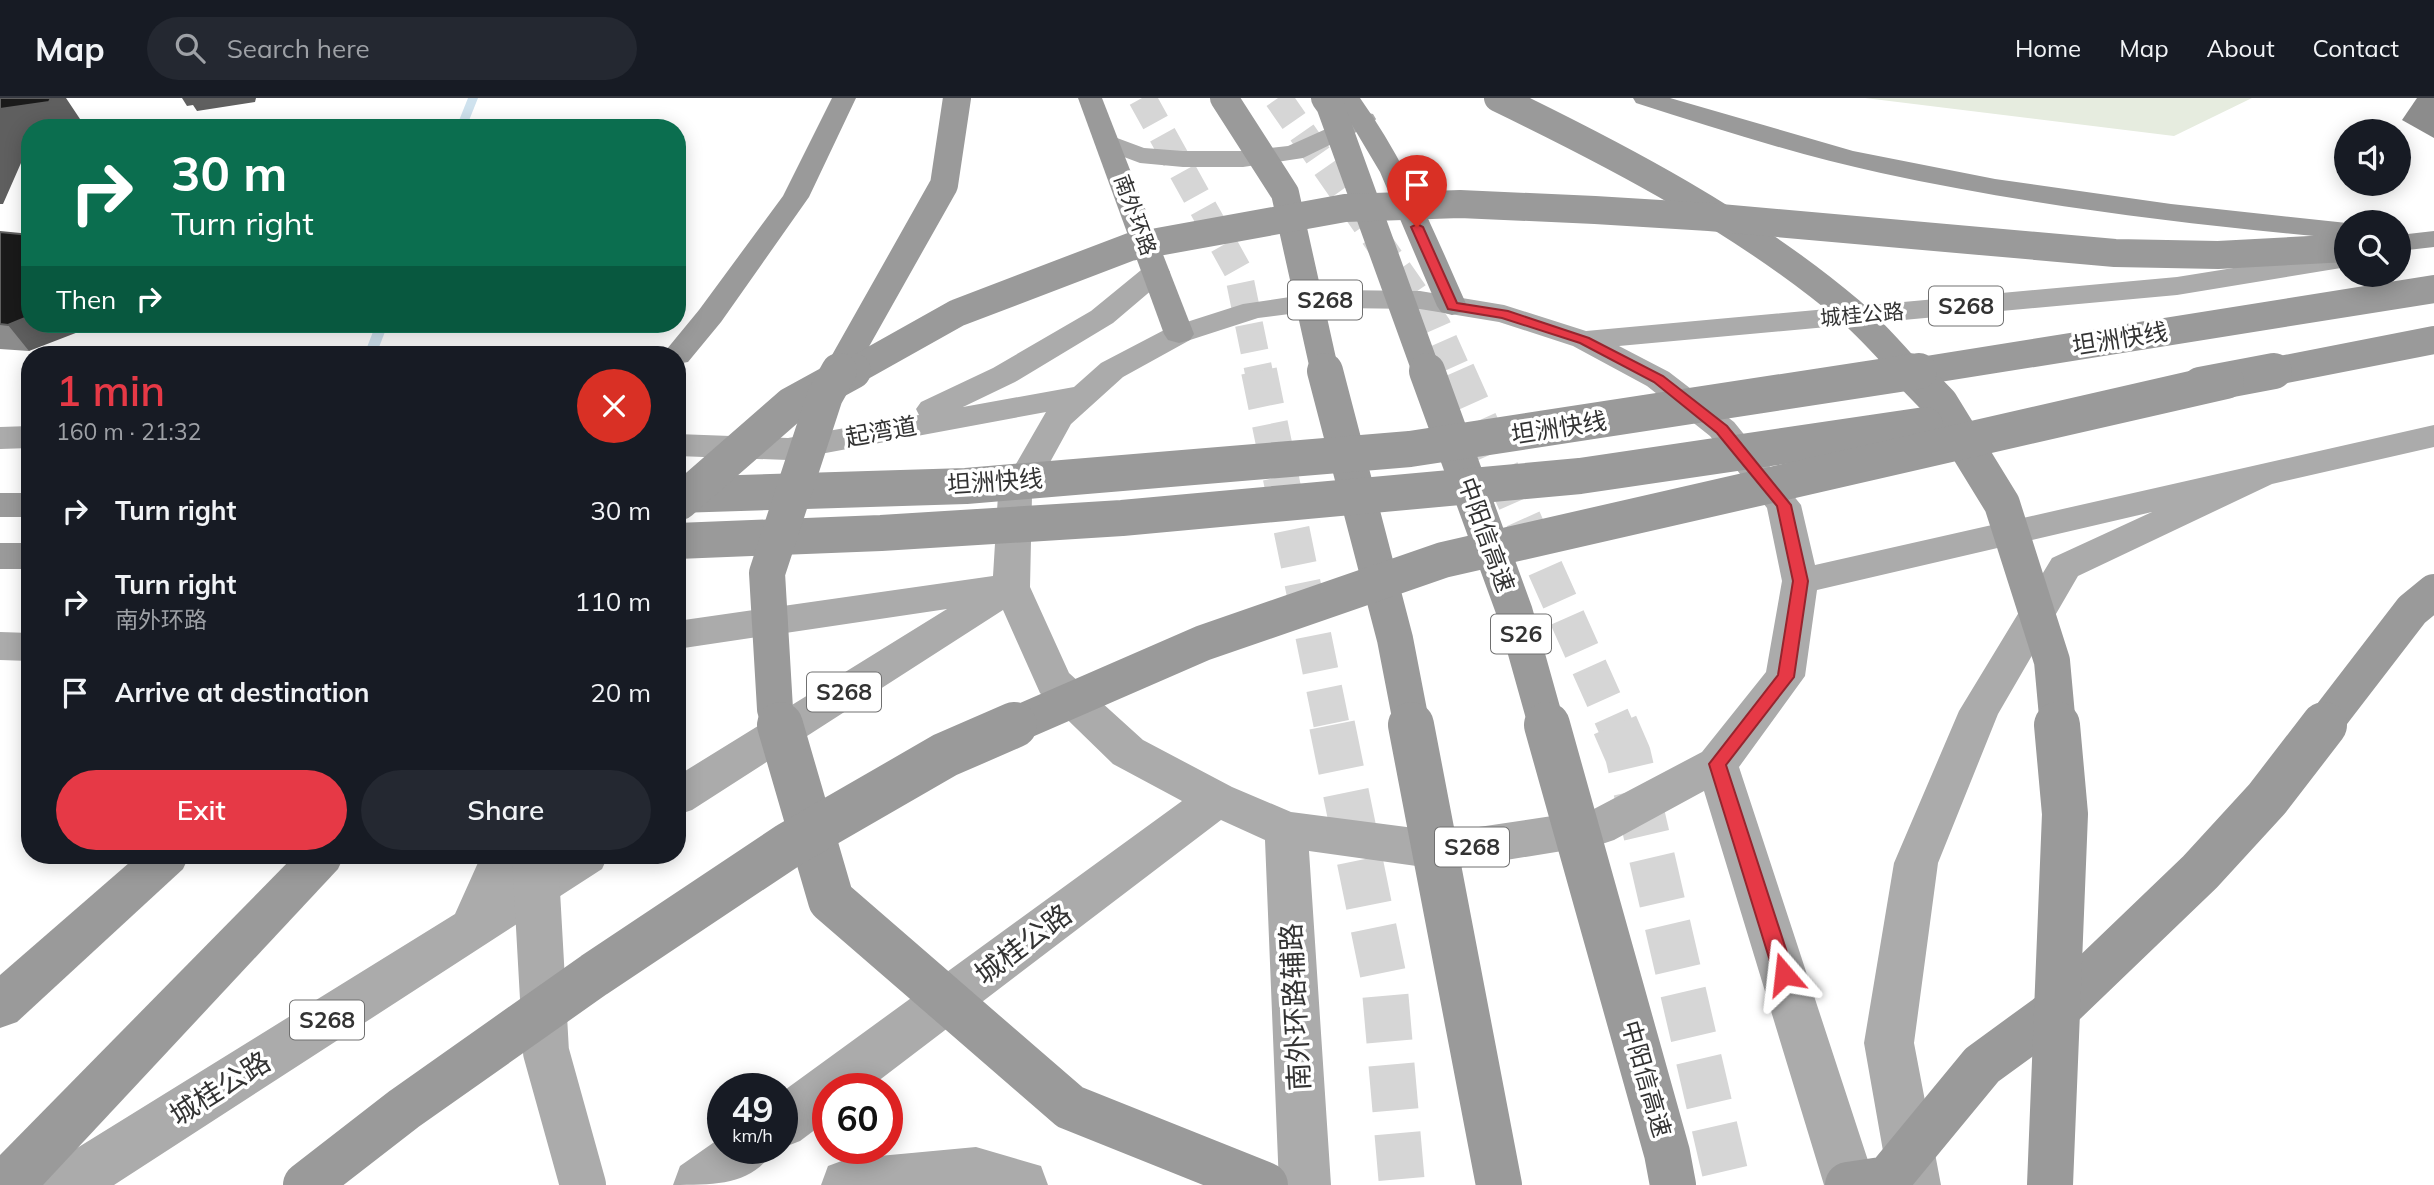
<!DOCTYPE html>
<html lang="en">
<head>
<meta charset="utf-8">
<style>
	:root { --surface:#171b24; --page:#242831; --text:#f1f3f6; --muted:#9ea1a6; --line:#363941; --accent:#e63946 }
	body { margin:0; font-family:Mulish,"Noto Sans SC",sans-serif; background:var(--page); color:var(--text); height:100vh; display:flex; flex-direction:column; font-size:26px; white-space:nowrap }
	* { box-sizing:border-box; margin:0 }
	p { font-size:23px; color:var(--muted) }
	.icon { flex:none; width:38px; height:38px; fill:none; stroke:currentColor; stroke-width:2; stroke-linecap:round; stroke-linejoin:round }
	.map { position:relative; flex:1; overflow:hidden }
	.details { position:absolute; left:21px; top:248px; width:665px; height:518px; display:flex; flex-direction:column; background:var(--surface); border-radius:28px; box-shadow:0 4px 18px #0003 }
	.details>* { flex:none }
	.banner { position:absolute; left:21px; top:21px; width:665px; height:214px; border-radius:28px; box-shadow:0 4px 18px #0003; background:#0b6e4f; color:#fff; overflow:hidden }
	.controls { position:absolute; left:2334px; top:21px; display:grid; gap:14px }
	.controls a { display:grid; place-items:center; width:77px; height:77px; border-radius:50%; background:var(--surface); box-shadow:0 4px 18px #0003; font-size:35px }
	.speed { position:absolute; left:707px; top:975px; display:flex; gap:14px; font-size:35px; font-weight:700; text-align:center }
	.speed>* { display:grid; place-content:center; width:91px; height:91px; border-radius:50%; background:var(--surface); box-shadow:0 4px 18px #0003; line-height:1 }
	.speed small { font-size:18px; font-weight:400 }
	.speed .limit { border:10px solid #d22; background:#fff; color:#111 }
	.pin { position:absolute; display:grid; place-items:center; width:60px; height:60px; color:#fff; margin:-72px -30px; border-radius:50% 50% 50% 0; rotate:-45deg; box-shadow:0 0 7px #0007 }
	.pin .icon { rotate:45deg }
	.me { position:absolute; width:77px; margin:-38px; rotate:343deg; stroke-linejoin:round; filter:drop-shadow(0 0 5px #0008) }
	.turn { display:flex; align-items:center; gap:24px; height:147px; padding:0 35px; font-size:32px }
	.turn .icon { width:91px; height:91px; stroke-width:2.5 }
	.turn b { display:block; font-size:49px; line-height:60px }
	.then { display:flex; align-items:center; height:66px; padding:0 35px; background:#0003; gap:14px; font-size:26px }
	.round { display:grid; place-items:center; flex:none; width:74px; height:74px; border-radius:37px; background:var(--page) }
	.summary { display:flex; align-items:center; justify-content:space-between; height:119px; padding:0 35px }
	h1 { font-size:42px; font-weight:600; line-height:52px; color:var(--accent) }
	.button { display:flex; gap:14px; margin-top:auto; padding:14px 35px }
	.button a { flex:1; height:80px; border-radius:42px; background:var(--accent); color:#fff; font-size:28px; font-weight:600; line-height:80px; text-align:center }
	.button a+a { background:var(--page); color:var(--text) }
	ul { padding:0; list-style:none }
	li { display:flex; align-items:center; gap:21px; height:91px; padding:0 35px }
	li div { flex:1 }
	li b { display:block; font-size:26px }
	li em { font-style:normal }
	header { display:flex; align-items:center; gap:42px; box-sizing:border-box; height:98px; padding:0 35px; background:var(--surface); border-bottom:2px solid var(--line) }
	header strong { font-size:33px }
	nav { display:flex; gap:38px; margin-inline-start:auto; font-size:24px }
	.search { width:490px; height:63px; background:var(--page); display:flex; align-items:center; gap:18px; box-sizing:border-box; padding:0 24px; border-radius:38px; color:var(--muted); font-size:26px }
	.map>svg:first-child { display:block }
</style>
</head>
<body>
<header>
<strong>Map</strong>
<div class="search"><svg class="icon" aria-label="search" viewBox="0 0 24 24"><circle cx="10" cy="10" r="6"/><path d="M15 15l6 6"/></svg>Search here</div>
<nav><a>Home</a><a>Map</a><a>About</a><a>Contact</a></nav>
</header>
<div class="map">
<svg width="2434" height="1087" viewBox="0 0 2434 1087">
	<rect width="100%" height="100%" fill="#fff"/>
	<path fill="#e6ecdf" d="M 1865,0 L 2252,0 L 2174,38 Z"/>
	<g fill="none" stroke-linecap="round" stroke-linejoin="round">
		<g fill="#cfe2ee" fill-rule="evenodd">
			<path d="M 468,0 L 478,0 L 466,30 L 456,30 Z"/>
			<path d="M 376,226 L 388,226 L 376,257 L 364,257 Z"/>
		</g>
		<g stroke="#d6d6d6" stroke-width="28" stroke-dasharray="28 14" stroke-linecap="butt">
			<path d="M 1142,0 L 1238,173 L 1259,275"/>
			<path d="M 1278,0 L 1437,228 L 1458,275"/>
		</g>
		<g stroke="#d6d6d6" stroke-width="36" stroke-dasharray="36 18" stroke-linecap="butt">
			<path d="M 1259,273 L 1332,629"/>
			<path d="M 1457,273 L 1616,629"/>
		</g>
		<g stroke="#d6d6d6" stroke-width="46" stroke-dasharray="46 23" stroke-linecap="butt">
			<path d="M 1332,627 L 1384,881 L 1402,1087"/>
			<path d="M 1615,627 L 1628,657 L 1728,1087"/>
		</g>
		<g fill="#ababab" fill-rule="evenodd">
			<path d="M 1364,14 L 1373,16 L 1376,21 L 1373,26 L 1303,60 L 1243,69 L 1183,69 L 1140,65 L 1100,50 L 1096,45 L 1100,40 L 1109,37 L 1144,50 L 1183,53 L 1243,53 L 1288,48 Z"/>
			<path d="M 2347,152 L 2347,169 L 2177,197 L 1619,248 L 1669,274 L 1734,324 L 1801,407 L 1815,467 L 2434,327 L 2434,349 L 2272,386 L 2078,478 L 1998,616 L 1938,765 L 1914,945 L 1941,1087 L 1889,1087 L 1864,945 L 1894,765 L 1959,613 L 2052,460 L 2152,414 L 1817,492 L 1805,578 L 1739,669 L 1876,1087 L 1824,1087 L 1704,693 L 1614,742 L 1599,747 L 1445,772 L 1309,753 L 1331,1087 L 1279,1087 L 1265,742 L 1221,722 L 869,990 L 828,990 L 828,1022 L 800,1043 L 782,1050 L 782,994 L 1182,703 L 1113,666 L 1040,595 L 1003,512 L 692,712 L 677,717 L 677,678 L 947,511 L 677,551 L 677,523 L 993,478 L 998,397 L 1046,314 L 788,362 L 677,358 L 677,336 L 788,340 L 919,317 L 916,311 L 921,304 L 993,270 L 1091,213 L 1146,168 L 1156,165 L 1166,168 L 1170,174 L 1166,180 L 1113,225 L 1015,284 L 963,309 L 1074,289 L 1101,265 L 1168,230 L 1243,206 L 1336,192 L 1420,193 L 1504,207 L 1586,233 L 2177,179 ZM 1336,210 L 1420,211 L 1499,224 L 1573,248 L 1647,288 L 1710,338 L 1767,410 L 1782,483 L 1766,574 L 1702,654 L 1592,712 L 1445,734 L 1291,714 L 1232,689 L 1143,642 L 1069,575 L 1030,489 L 1032,397 L 1071,326 L 1123,279 L 1190,242 L 1258,220 Z"/>
			<path d="M 30,328 L 30,350 L 0,351 L 0,329 Z"/>
			<path d="M 0,534 L 30,535 L 30,563 L 0,562 Z"/>
			<path d="M 481,758 L 525,758 L 517,778 L 549,758 L 608,758 L 602,771 L 114,1087 L 41,1087 L 48,1068 L 455,816 Z"/>
			<path d="M 723,1038 L 723,1050 L 775,1050 C 754,1087 718,1087 673,1087 L 680,1068 Z"/>
			<path d="M 976,1049 L 1041,1068 L 1048,1087 L 821,1087 L 828,1068 L 847,1061 Z"/>
		</g>
		<g fill="#9a9a9a" fill-rule="evenodd">
			<path d="M 832,0 L 856,0 L 809,99 L 721,224 L 688,264 L 677,266 L 677,257 L 662,257 L 699,212 L 783,98 Z"/>
			<path d="M 1078,0 L 1102,0 L 1194,236 L 1190,242 L 1179,245 L 1168,242 L 1164,236 Z"/>
			<path d="M 1336,0 L 1360,0 C 1406,64 1435,136 1467,208 L 1463,214 L 1452,217 L 1441,214 L 1437,208 L 1380,74 Z"/>
			<path d="M 1633,0 L 1670,0 L 1853,53 L 1995,81 L 2171,106 L 2347,125 L 2347,141 C 2190,127 2034,108 1881,75 C 1798,57 1717,31 1636,5 Z"/>
			<path d="M 2434,133 L 2434,149 L 2399,153 L 2399,137 Z"/>
			<rect x="0" y="395" width="30" height="24"/>
			<rect x="0" y="445" width="30" height="26"/>
			<path d="M 137,758 L 189,758 L 183,771 L 17,924 L 0,930 L 0,877 Z"/>
			<path d="M 294,758 L 344,758 L 338,771 L 43,1087 L 0,1087 L 0,1057 Z"/>
		</g>
		<path stroke="#ababab" stroke-width="46" d="M 535,758 L 546,954 L 583,1087"/>
		<g stroke="#9a9a9a" stroke-width="28">
			<path d="M 1224,0 L 1285,95 L 1325,275"/>
			<path d="M 1325,0 L 1330,7 L 1427,275"/>
			<path d="M 1498,0 C 1620,59 1746,125 1850,213 C 1872,232 1891,254 1910,275"/>
			<path d="M 838,275 L 944,87 L 957,0"/>
			<path d="M 850,275 L 957,215 L 1130,149 L 1345,110 L 1460,106 L 1595,112 L 1709,119 L 2115,155 L 2218,157 L 2347,150"/>
			<path d="M 1908,275 L 2434,191"/>
			<path d="M 2265,275 L 2434,242"/>
		</g>
		<g stroke="#9a9a9a" stroke-width="36">
			<path d="M 1325,273 L 1395,541 L 1412,629"/>
			<path d="M 1427,273 L 1515,515 L 1547,629"/>
			<path d="M 1909,273 L 1940,305 L 2002,406 L 2052,563 L 2058,629"/>
			<path d="M 2200,287 L 2274,273"/>
			<path d="M 677,397 L 966,388 L 1410,351 L 1919,273"/>
			<path d="M 680,404 L 791,307 L 853,273"/>
			<path d="M 677,443 L 881,435 L 1122,420 L 1580,378 L 1925,327"/>
			<path d="M 780,629 L 775,611 L 767,475 L 825,298 L 839,273"/>
			<path d="M 1010,629 L 1203,545 L 1443,462 L 2226,283"/>
			<path d="M 2322,629 L 2412,512 L 2434,494"/>
		</g>
		<g stroke="#9a9a9a" stroke-width="46">
			<path d="M 780,627 L 831,802 L 1070,1009 L 1265,1087"/>
			<path d="M 1411,627 L 1499,1087"/>
			<path d="M 1547,627 L 1667,1055 L 1673,1087"/>
			<path d="M 306,1087 L 404,1011 L 594,877 L 789,747 L 945,657 L 1014,627"/>
			<path d="M 1848,1087 L 1888,1081 L 1982,967 L 2052,916 L 2200,774 L 2267,701 L 2324,627"/>
			<path d="M 2050,1087 L 2065,716 L 2057,627"/>
		</g>
	</g>
	<g fill="#8c8c8c">
		<path d="M 2417,0 L 2434,0 L 2434,40 L 2402,22 Z"/>
		<path d="M 0,134 L 29,253 L 0,251 Z"/>
	</g>
	<g fill="#5f5f5f">
		<path d="M 0,0 L 66,0 L 86,30 L 30,30 L 30,63 L 21,65 L 3,106 L 0,106 Z"/>
		<path d="M 182,0 L 256,0 L 255,4 L 197,13 L 193,7 L 187,8 Z"/>
		<path d="M 30,218 L 30,226 L 99,226 L 29,253 L 8,227 Z"/>
	</g>
	<g fill="#1a1a1a" stroke="#5f5f5f" stroke-width="2">
		<path d="M 0,0 L 51,0 L 49,4 L 0,11 Z"/>
		<path d="M 0,134 L 30,137 L 30,218 L 8,227 L 0,226 Z"/>
	</g>
	<path fill="#e63946" stroke="#96252e" stroke-width="2" d="M 1417,126 L 1423,129 L 1457,205 L 1508,213 L 1589,240 L 1663,278 L 1727,328 L 1791,407 L 1808,483 L 1794,579 L 1726,667 L 1794,876 L 1791,883 L 1784,885 L 1777,883 L 1774,876 L 1709,666 L 1778,577 L 1793,483 L 1777,408 L 1717,335 L 1654,284 L 1580,245 L 1502,220 L 1448,211 L 1411,129 Z"/>
	<g text-anchor="middle" stroke-width="7" stroke-linejoin="round" paint-order="stroke">
		<g font-size="21" fill="#333" stroke="#fff">
			<text transform="translate(1135 117) rotate(70)" y="7">南外环路</text>
			<text transform="translate(1862 217) rotate(-5)" y="7">城桂公路</text>
		</g>
		<g fill="#fff" stroke="#707070" stroke-width="2">
			<rect x="1288" y="182.5" width="74" height="39" rx="5"/>
			<rect x="1929" y="188.5" width="74" height="39" rx="5"/>
			<rect x="1491" y="516.5" width="60" height="39" rx="5"/>
			<rect x="807" y="574.5" width="74" height="39" rx="5"/>
			<rect x="1435" y="729.5" width="74" height="39" rx="5"/>
			<rect x="290" y="902.5" width="74" height="39" rx="5"/>
		</g>
		<g font-size="23" font-weight="bold" fill="#333">
			<text x="1325" y="210">S268</text>
			<text x="1966" y="216">S268</text>
			<text x="1521" y="544">S26</text>
			<text x="844" y="602">S268</text>
			<text x="1472" y="757">S268</text>
			<text x="327" y="930">S268</text>
		</g>
		<g font-size="24" fill="#333" stroke="#fff">
			<text transform="translate(2120 241) rotate(-9)" y="8">坦洲快线</text>
			<text transform="translate(1559 330) rotate(-9)" y="8">坦洲快线</text>
			<text transform="translate(881 334) rotate(-10)" y="8">起湾道</text>
			<text transform="translate(995 384) rotate(-4)" y="8">坦洲快线</text>
			<text transform="translate(1486 437) rotate(70)" y="8">中阳信高速</text>
			<text transform="translate(1646 981) rotate(74)" y="8">中阳信高速</text>
		</g>
		<g font-size="28" fill="#333" stroke="#fff">
			<text transform="translate(1023 846) rotate(-37)" y="10">城桂公路</text>
			<text transform="translate(1295 909) rotate(-93)" y="10">南外环路辅路</text>
			<text transform="translate(220 990) rotate(-32)" y="10">城桂公路</text>
		</g>
	</g>
</svg>
<div class="controls">
<a><svg class="icon" aria-label="sound" viewBox="0 0 24 24"><path d="M4 9h4l5-4v14l-5-4H4zM17 9q2 3 0 6"/></svg></a>
<a><svg class="icon" aria-label="search" viewBox="0 0 24 24"><circle cx="10" cy="10" r="6"/><path d="M15 15l6 6"/></svg></a>
</div>
<div class="speed"><div>49<small>km/h</small></div><div class="limit">60</div></div>
<div class="pin" style="left:1417px;top:129px;background:#d93025"><svg class="icon" aria-label="arrive" viewBox="0 0 24 24"><path d="M6 21V4h12l-3 4 3 4H6"/></svg></div>
<svg class="me" style="left:1784px;top:876px" viewBox="-20 -20 40 40"><path d="M0-17L14 15 0 8-14 15z" fill="#e63946" stroke="#fff" stroke-width="4"/></svg>
<div class="banner">
<div class="turn"><svg class="icon" aria-label="right" viewBox="0 0 24 24"><path d="M7 20v-9h11M14 6l5 5-5 5"/></svg><div><b>30 m</b>Turn right</div></div>
<div class="then">Then<svg class="icon" aria-label="right" viewBox="0 0 24 24"><path d="M7 20v-9h11M14 6l5 5-5 5"/></svg></div>
</div>
<section class="details">
<div class="summary"><div><h1>1 min</h1><p>160 m · 21:32</p></div><a class="round" style="background:#d93025;color:#fff"><svg class="icon" aria-label="close" viewBox="0 0 24 24"><path d="M6 6l12 12M18 6L6 18"/></svg></a></div>
<ul>
<li><svg class="icon" aria-label="right" viewBox="0 0 24 24"><path d="M7 20v-9h11M14 6l5 5-5 5"/></svg><div><b>Turn right</b></div><em>30 m</em></li>
<li><svg class="icon" aria-label="right" viewBox="0 0 24 24"><path d="M7 20v-9h11M14 6l5 5-5 5"/></svg><div><b>Turn right</b><p>南外环路</p></div><em>110 m</em></li>
<li><svg class="icon" aria-label="arrive" viewBox="0 0 24 24"><path d="M6 21V4h12l-3 4 3 4H6"/></svg><div><b>Arrive at destination</b></div><em>20 m</em></li>
</ul>
<div class="button"><a>Exit</a><a>Share</a></div>
</section>
</div>
</body>
</html>
